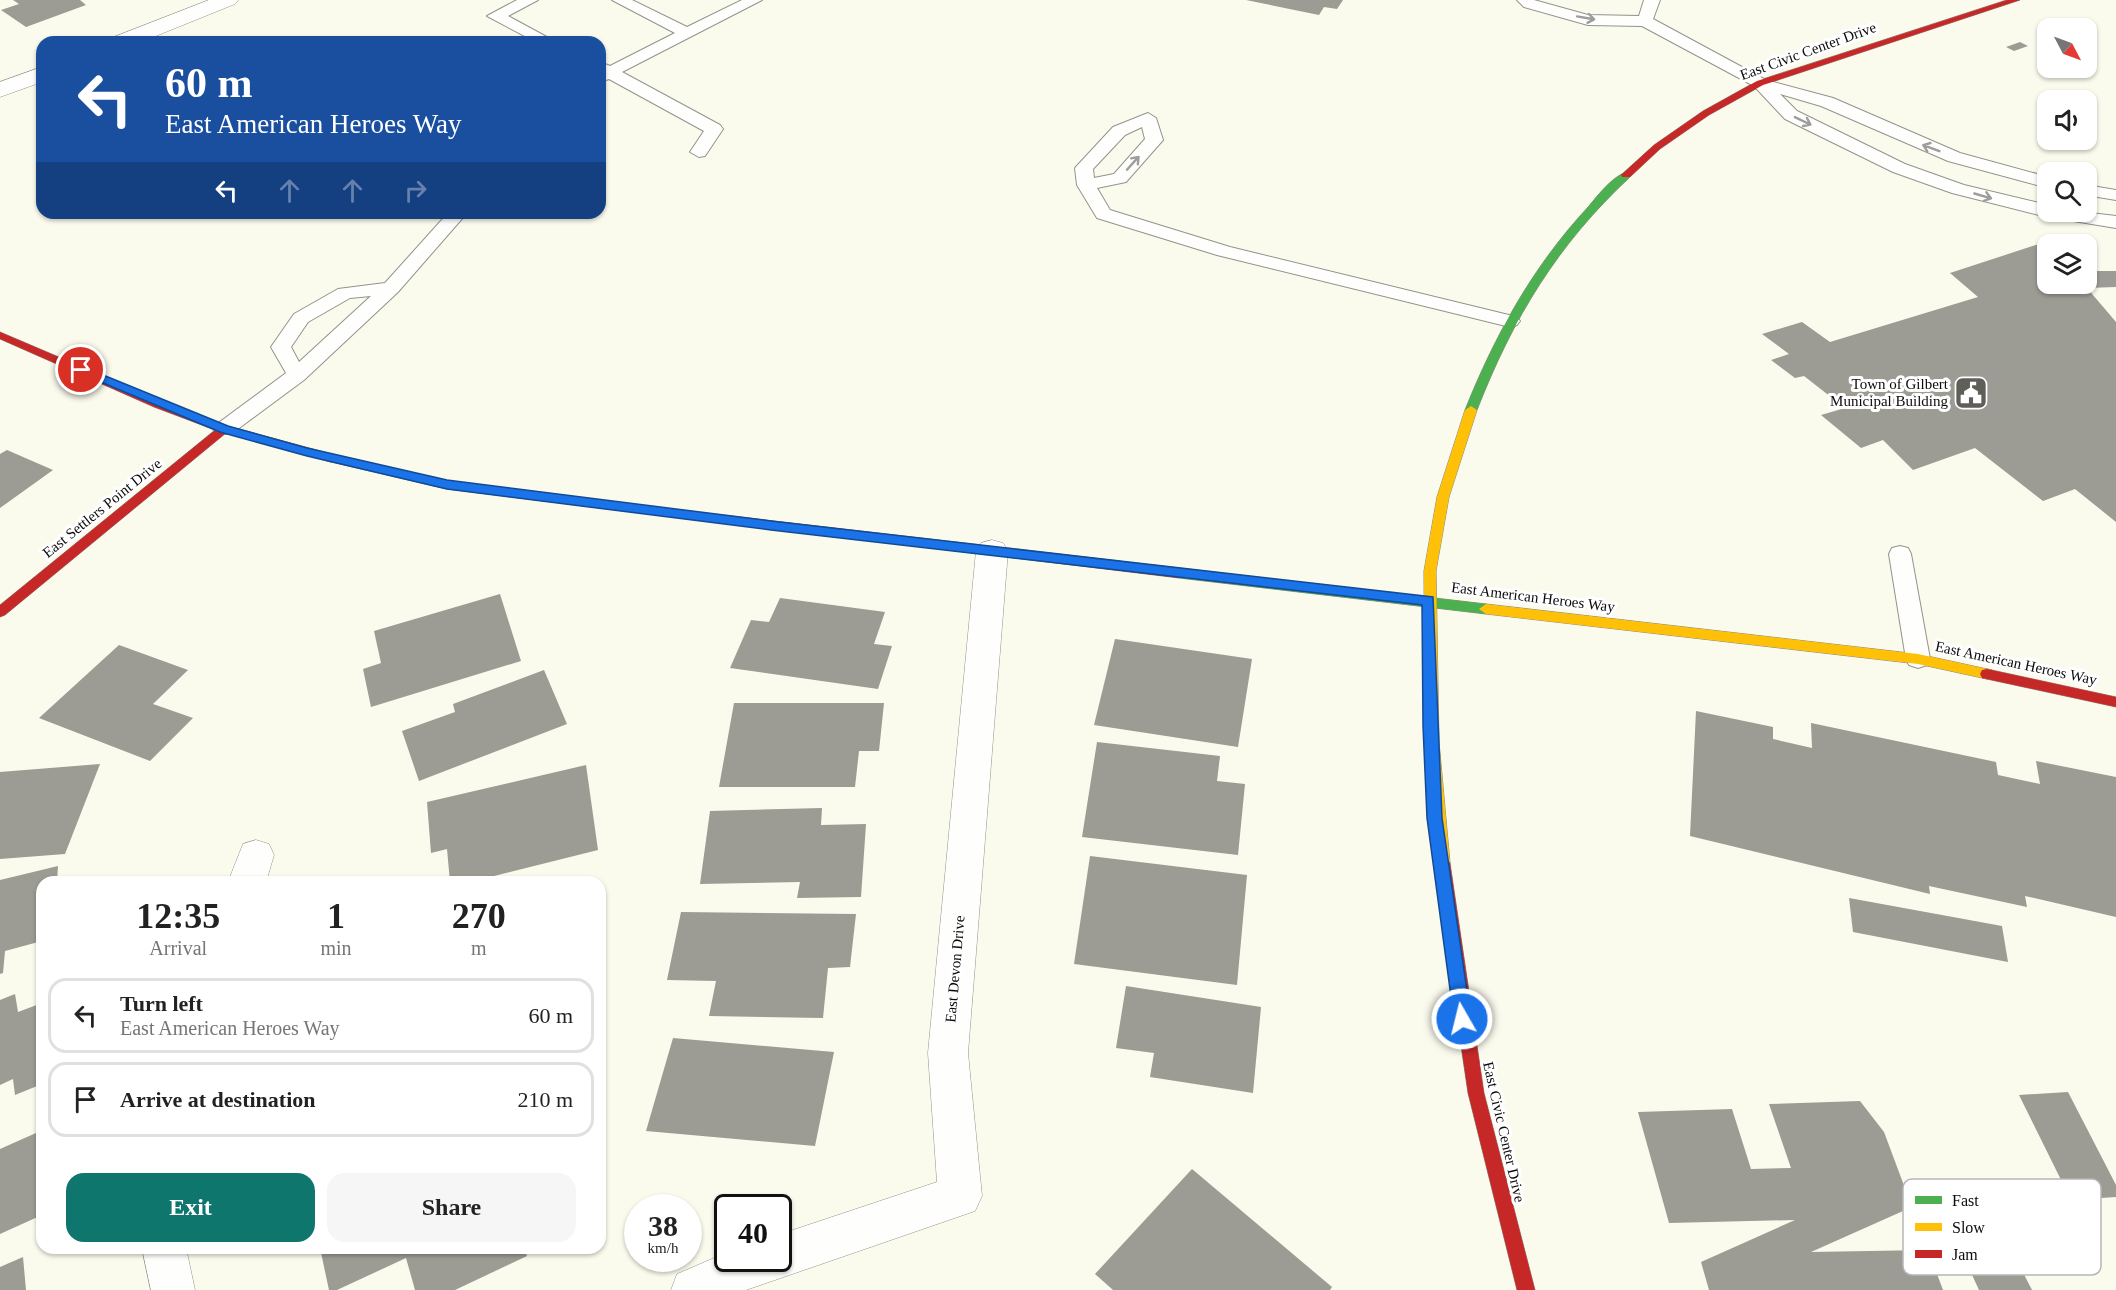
<!DOCTYPE html>
<html lang="en">
<head>
<meta charset="utf-8">
<style>
	:root { --surface:#fff; --page:#f6f6f6; --text:#222; --muted:#767676; --line:#e0e0e0; --accent:#0f766e }
	body { margin:0; font-family:Georgia,serif; background:var(--page); color:var(--text); height:100vh; display:flex; flex-direction:column; font-size:22px; white-space:nowrap }
	* { box-sizing:border-box; margin:0 }
	p { font-size:20px; color:var(--muted) }
	.icon { flex:none; width:33px; height:33px; fill:none; stroke:currentColor; stroke-width:2; stroke-linecap:round; stroke-linejoin:round }
	.map { position:relative; flex:1; overflow:hidden }
	.sheet { position:absolute; left:36px; top:876px; width:570px; height:378px; display:flex; flex-direction:column; background:var(--surface); border-radius:18px; box-shadow:0 2px 4px #0004 }
	.sheet>* { flex:none }
	.top-card { position:absolute; left:36px; top:36px; width:570px; height:183px; border-radius:18px; box-shadow:0 2px 4px #0004; background:#1a4fa0; color:#fff; overflow:hidden }
	.needle { width:39px; rotate:131deg }
	.buttons { position:absolute; left:2037px; top:18px; display:grid; gap:12px }
	.buttons a { display:grid; place-items:center; width:60px; height:60px; border-radius:12px; background:var(--surface); box-shadow:0 2px 4px #0004; font-size:30px }
	.speed { position:absolute; left:624px; top:1194px; display:flex; gap:12px; font-size:30px; font-weight:700; text-align:center }
	.speed>* { display:grid; place-content:center; width:78px; height:78px; border-radius:50%; background:var(--surface); box-shadow:0 2px 4px #0004; line-height:1 }
	.speed small { font-size:15px; font-weight:400 }
	.speed .limit { border:3px solid #111; border-radius:9px; background:#fff; color:#111 }
	.pin { position:absolute; display:grid; place-items:center; width:51px; height:51px; color:#fff; margin:-26px; border:3px solid #fff; border-radius:50%; box-shadow:0 2px 6px #0007 }
	.me { position:absolute; width:66px; margin:-33px; rotate:352deg; stroke-linejoin:round; filter:drop-shadow(0 0 4px #0008) }
	.turn { display:flex; align-items:center; gap:21px; height:126px; padding:0 30px; font-size:27px }
	.turn .icon { width:78px; height:78px; stroke-width:2.5 }
	.turn b { display:block; font-size:42px; line-height:51px }
	.lanes { display:flex; align-items:center; height:57px; padding:0 30px; background:#0003; justify-content:center; gap:30px; direction:ltr }
	.lanes .off { opacity:.35 }
	.eta { display:flex; justify-content:space-evenly; align-items:center; height:102px; text-align:center }
	.eta b { font-size:36px; font-weight:700; line-height:42px }
	.button { display:flex; gap:12px; margin-top:auto; padding:12px 30px }
	.button a { flex:1; height:69px; border-radius:18px; background:var(--accent); color:#fff; font-size:24px; font-weight:700; line-height:69px; text-align:center }
	.button a+a { background:var(--page); color:var(--text) }
	ul { padding:0; list-style:none }
	li { display:flex; align-items:center; gap:18px; height:75px; margin:0 12px 9px; padding:0 18px; border:3px solid var(--line); border-radius:18px }
	li div { flex:1 }
	li b { display:block; font-size:22px }
	li em { font-style:normal }
	.map>svg:first-child { display:block }
</style>
</head>
<body>
<div class="map">
<svg width="2116" height="1290" viewBox="0 0 2116 1290">
	<rect width="100%" height="100%" fill="#fafaed"/>
	<g fill="#9c9b94">
		<path d="M 13,0 L 80,0 L 86,5 L 26,27 L 1,10 L 19,4 Z"/>
		<path d="M 1246,0 L 1343,0 L 1337,9 L 1324,7 L 1319,15 Z"/>
		<path d="M 2020,42 L 2028,46 L 2014,51 L 2006,47 Z"/>
		<path d="M 2048,241 L 2051,244 L 2048,244 L 2048,284 L 2086,284 L 2086,271 L 2116,271 L 2116,287 L 2087,288 L 2116,322 L 2116,522 L 2075,489 L 2043,501 L 1975,448 L 1913,470 L 1883,440 L 1861,448 L 1821,415 L 1845,408 L 1804,376 L 1795,378 L 1771,360 L 1789,354 L 1762,334 L 1802,322 L 1830,342 L 1978,297 L 1950,273 Z"/>
		<path d="M 7,450 L 53,470 L 0,508 L 0,454 Z"/>
		<path d="M 500,594 L 521,661 L 371,707 L 363,669 L 381,663 L 374,631 Z"/>
		<path d="M 780,598 L 885,612 L 874,644 L 892,646 L 878,689 L 730,668 L 751,620 L 769,622 Z"/>
		<path d="M 1115,639 L 1252,659 L 1238,747 L 1094,725 Z"/>
		<path d="M 119,645 L 188,670 L 153,704 L 193,718 L 150,761 L 39,718 Z"/>
		<path d="M 544,670 L 567,724 L 419,781 L 402,731 L 455,712 L 453,704 Z"/>
		<path d="M 734,703 L 884,703 L 879,751 L 859,751 L 855,787 L 719,787 Z"/>
		<path d="M 1696,711 L 1773,727 L 1773,739 L 1812,748 L 1811,723 L 1996,762 L 1998,775 L 2040,784 L 2036,761 L 2116,777 L 2116,917 L 2025,896 L 2027,907 L 1929,886 L 1930,894 L 1690,836 Z"/>
		<path d="M 1097,742 L 1220,756 L 1217,781 L 1245,784 L 1238,855 L 1082,837 Z"/>
		<path d="M 100,764 L 65,854 L 0,859 L 0,772 Z"/>
		<path d="M 586,765 L 598,850 L 470,882 L 450,882 L 447,849 L 431,853 L 427,802 Z"/>
		<path d="M 822,808 L 821,825 L 866,824 L 861,897 L 797,898 L 800,882 L 700,884 L 710,811 Z"/>
		<path d="M 1090,856 L 1247,875 L 1237,985 L 1074,964 Z"/>
		<path d="M 58,866 L 57,882 L 42,882 L 42,941 L 5,951 L 3,973 L 0,974 L 0,880 Z"/>
		<path d="M 1849,898 L 2002,926 L 2008,962 L 1853,932 Z"/>
		<path d="M 681,912 L 856,914 L 850,967 L 828,968 L 823,1018 L 709,1016 L 716,981 L 667,980 Z"/>
		<path d="M 1126,986 L 1261,1007 L 1253,1093 L 1150,1077 L 1154,1053 L 1116,1048 Z"/>
		<path d="M 15,994 L 18,1012 L 42,1003 L 42,1084 L 15,1095 L 13,1079 L 0,1085 L 0,1000 Z"/>
		<path d="M 673,1038 L 834,1052 L 815,1146 L 646,1131 Z"/>
		<path d="M 2068,1092 L 2116,1185 L 2116,1197 L 2071,1200 L 2019,1095 Z"/>
		<path d="M 1860,1101 L 1884,1132 L 1912,1207 L 1811,1252 L 1928,1250 L 1943,1290 L 1709,1290 L 1701,1262 L 1795,1220 L 1669,1223 L 1638,1112 L 1732,1109 L 1751,1169 L 1791,1168 L 1769,1104 Z"/>
		<path d="M 36,1133 L 42,1173 L 42,1215 L 0,1234 L 0,1149 Z"/>
		<path d="M 1192,1169 L 1332,1287 L 1330,1290 L 1113,1290 L 1095,1274 Z"/>
		<path d="M 320,1248 L 524,1248 L 527,1256 L 455,1290 L 415,1290 L 406,1258 L 337,1290 L 329,1290 Z"/>
		<path d="M 23,1257 L 26,1290 L 0,1290 L 0,1267 Z"/>
		<path d="M 2017,1261 L 2032,1290 L 1979,1290 L 1968,1266 Z"/>
	</g>
	<g fill="none" stroke-linecap="round" stroke-linejoin="round">
		<g stroke="#93938d" stroke-width="2">
			<g id="lane">
				<path d="M 517,0 L 538,0 L 508,16 L 556,42 L 536,42 L 487,16 Z"/>
				<path d="M 612,0 L 632,0 L 687,27 L 742,0 L 762,0 L 622,72 L 720,125 L 723,129 L 705,156 L 699,157 L 690,152 L 704,131 L 609,79 L 600,82 L 600,62 L 610,66 L 675,33 Z"/>
				<path d="M 1517,0 L 1534,0 L 1588,15 L 1639,16 L 1644,0 L 1660,0 L 1653,19 L 1766,80 L 1833,98 L 1960,153 L 2048,177 L 2048,188 L 1948,161 L 1821,106 L 1780,94 L 1797,111 L 1905,164 L 1964,185 L 2048,205 L 2048,212 L 2082,212 L 2116,216 L 2116,228 L 2043,216 L 1952,193 L 1893,172 L 1785,119 L 1754,86 L 1642,26 L 1588,25 L 1524,7 Z"/>
				<path d="M 1148,113 L 1156,118 L 1163,140 L 1126,182 L 1097,188 L 1110,210 L 1230,247 L 1517,317 L 1520,321 L 1517,325 L 1510,327 L 1217,255 L 1097,218 L 1077,185 L 1075,168 L 1113,127 ZM 1142,127 L 1145,139 L 1114,174 L 1094,178 L 1093,169 L 1125,135 Z"/>
				<path d="M 2086,185 L 2116,190 L 2116,200 L 2086,195 Z"/>
				<path d="M 448,213 L 467,213 L 398,292 L 304,380 L 231,434 L 217,434 L 213,429 L 217,424 L 286,373 L 271,347 L 294,314 L 338,289 L 385,283 ZM 371,296 L 299,362 L 291,347 L 308,322 L 350,298 Z"/>
				<path d="M 1900,546 L 1908,548 L 1911,554 L 1930,659 L 1927,665 L 1918,668 L 1909,665 L 1906,659 L 1889,554 L 1892,548 Z"/>
			</g>
		</g>
		<g stroke="#93938d" stroke-width="1">
			<g id="street">
				<path d="M 209,0 L 239,0 L 235,4 L 141,42 L 111,42 L 114,37 Z"/>
				<path d="M 42,67 L 42,82 L 0,97 L 0,82 Z"/>
				<path d="M 992,540 L 1003,543 L 1008,551 L 968,1053 L 982,1196 L 975,1211 L 746,1290 L 671,1290 L 677,1274 L 728,1252 L 728,1258 L 778,1258 L 778,1235 L 937,1182 L 928,1053 L 976,551 L 981,543 Z"/>
				<path d="M 256,840 L 269,844 L 274,855 L 266,882 L 228,882 L 243,844 Z"/>
				<path d="M 142,1248 L 186,1248 L 195,1290 L 151,1290 Z"/>
			</g>
		</g>
		<g stroke="#898983" stroke-width="1">
			<g id="fast">
				<path d="M 1626,172 L 1630,173 L 1630,177 C 1557,245 1513,318 1477,410 L 1475,413 L 1467,413 L 1465,410 C 1495,335 1533,266 1589,206 C 1598,195 1612,177 1626,172 Z"/>
				<path d="M 331,454 L 447,481 L 705,513 L 711,517 L 705,521 L 447,489 L 327,461 L 325,458 L 327,455 Z"/>
				<path d="M 1179,568 L 1486,604 L 1493,609 L 1486,614 L 1179,578 L 1173,573 Z"/>
			</g>
		</g>
		<g stroke="#898983" stroke-width="1">
			<g id="slow">
				<path d="M 1471,406 L 1477,410 L 1449,497 L 1436,571 L 1439,742 L 1450,863 L 1447,867 L 1442,869 L 1437,867 L 1434,863 L 1425,742 L 1424,571 L 1437,497 L 1465,410 Z"/>
				<path d="M 1486,604 L 1918,654 L 1987,669 L 1992,670 L 1994,674 L 1992,678 L 1987,679 L 1918,664 L 1486,614 L 1479,609 Z"/>
			</g>
		</g>
		<g stroke="#898983" stroke-width="1">
			<g id="jam">
				<path d="M 2007,0 L 2020,0 L 1763,85 L 1709,115 L 1660,149 L 1630,177 L 1622,177 L 1621,175 L 1654,145 L 1703,111 L 1757,81 Z"/>
				<path d="M 0,332 L 162,401 L 228,426 L 335,455 L 337,458 L 331,462 L 226,433 L 5,615 L 0,617 L 0,605 L 215,430 L 154,407 L 0,339 Z"/>
				<path d="M 705,513 L 1179,568 L 1185,573 L 1179,578 L 701,520 L 699,517 L 701,514 Z"/>
				<path d="M 1987,669 L 2116,697 L 2116,707 L 1982,678 L 1980,674 L 1982,670 Z"/>
				<path d="M 1442,857 L 1447,859 L 1450,863 L 1484,1093 L 1535,1290 L 1517,1290 L 1468,1093 L 1434,863 L 1437,859 Z"/>
			</g>
		</g>
		<use href="#lane" fill="#fefefc" fill-rule="evenodd"/>
		<use href="#street" fill="#fefefc" fill-rule="evenodd"/>
		<use href="#fast" fill="#4caf50" fill-rule="evenodd"/>
		<use href="#slow" fill="#ffc107" fill-rule="evenodd"/>
		<use href="#jam" fill="#c62828" fill-rule="evenodd"/>
	</g>
	<defs><path id="oneway-shaft" d="M-6 0H5M1.5-3L5.5 0L1.5 3" fill="none" stroke-width="1.6" stroke-linecap="round" stroke-linejoin="round" transform="scale(1.5)"/></defs>
	<g stroke="#9d9d9c">
		<use href="#oneway-shaft" transform="translate(1586 18) rotate(10)"/>
		<use href="#oneway-shaft" transform="translate(1803 121) rotate(26)"/>
		<use href="#oneway-shaft" transform="translate(1931 148) rotate(-159)"/>
		<use href="#oneway-shaft" transform="translate(1133 163) rotate(-48)"/>
		<use href="#oneway-shaft" transform="translate(1983 196) rotate(16)"/>
	</g>
	<path fill="#1a73e8" stroke="#114b97" stroke-width="1.5" d="M 81,366 L 228,426 L 307,448 L 447,480 L 771,521 L 1433,597 L 1442,818 L 1471,1019 L 1468,1024 L 1462,1026 L 1457,1024 L 1454,1019 L 1427,818 L 1423,726 L 1422,605 L 771,530 L 447,489 L 307,456 L 220,432 L 77,372 L 77,367 Z"/>
	<defs>
		<g id="civic-square" transform="scale(1.725)"><rect x="-9" y="-9" width="18" height="18" rx="4" fill="#5f5f5a" stroke="#fff"/><path d="M-.6-6.5H3V-4.5H.6V-3L4-1V1h2V6H-6V1h2V-1L-.6-3ZM-1.2 2.5V6h2.4V2.5Z" fill="#fff"/></g>
	</defs>
	<g fill-rule="evenodd">
		<use href="#civic-square" x="1971" y="393"/>
	</g>
	<g text-anchor="middle" stroke-width="6" stroke-linejoin="round" paint-order="stroke">
		<g font-size="15" fill="#0b0b0b" stroke="#fff">
			<text transform="translate(1808 51) rotate(-20)" y="5">East Civic Center Drive</text>
			<text transform="translate(102 508) rotate(-39)" y="5">East Settlers Point Drive</text>
			<text transform="translate(1533 597) rotate(7)" y="5">East American Heroes Way</text>
			<text transform="translate(2016 663) rotate(12)" y="5">East American Heroes Way</text>
			<text transform="translate(955 969) rotate(-85)" y="5">East Devon Drive</text>
			<text transform="translate(1504 1132) rotate(77)" y="5">East Civic Center Drive</text>
		</g>
		<g font-size="15" fill="#0b0b0b" stroke="#fff" text-anchor="end">
			<text x="1948" y="389">Town of Gilbert<tspan x="1948" dy="17">Municipal Building</tspan></text>
		</g>
	</g>
	<rect x="1903" y="1179" width="198" height="96" rx="9" fill="#fff" stroke="#b6b6b6" stroke-width="1.5"/>
	<rect x="1915" y="1196" width="27" height="8" fill="#4caf50"/>
	<rect x="1915" y="1223" width="27" height="8" fill="#ffc107"/>
	<rect x="1915" y="1250" width="27" height="8" fill="#c62828"/>
	<g font-size="16" fill="#0b0b0b">
		<text x="1952" y="1206">Fast</text>
		<text x="1952" y="1233">Slow</text>
		<text x="1952" y="1260">Jam</text>
	</g>
</svg>
<div class="buttons">
<a><svg class="needle" viewBox="-14 -14 28 28"><path d="M0-13l5 13h-10z" fill="#e53935"/><path d="M0 13l5-13h-10z" fill="#767676"/></svg></a>
<a><svg class="icon" aria-label="sound" viewBox="0 0 24 24"><path d="M4 9h4l5-4v14l-5-4H4zM17 9q2 3 0 6"/></svg></a>
<a><svg class="icon" aria-label="search" viewBox="0 0 24 24"><circle cx="10" cy="10" r="6"/><path d="M15 15l6 6"/></svg></a>
<a><svg class="icon" aria-label="layers" viewBox="0 0 24 24"><path d="M12 4l9 5-9 5-9-5zM3 14l9 5 9-5"/></svg></a>
</div>
<div class="speed"><div>38<small>km/h</small></div><div class="limit">40</div></div>
<div class="pin" style="left:81px;top:370px;background:#d93025"><svg class="icon" aria-label="arrive" viewBox="0 0 24 24"><path d="M6 21V4h12l-3 4 3 4H6"/></svg></div>
<svg class="me" style="left:1462px;top:1019px" viewBox="-20 -20 40 40"><circle r="17" fill="#1a73e8" stroke="#fff" stroke-width="3"/><path d="M0-11L8 9 0 5-8 9z" fill="#fff"/></svg>
<div class="top-card">
<div class="turn"><svg class="icon" aria-label="left" viewBox="0 0 24 24"><path d="M17 20v-9H6M10 6l-5 5 5 5"/></svg><div><b>60 m</b>East American Heroes Way</div></div>
<div class="lanes"><svg class="icon" aria-label="left" viewBox="0 0 24 24"><path d="M17 20v-9H6M10 6l-5 5 5 5"/></svg><svg class="icon off" aria-label="ahead" viewBox="0 0 24 24"><path d="M12 20V5M6 11l6-6 6 6"/></svg><svg class="icon off" aria-label="ahead" viewBox="0 0 24 24"><path d="M12 20V5M6 11l6-6 6 6"/></svg><svg class="icon off" aria-label="right" viewBox="0 0 24 24"><path d="M7 20v-9h11M14 6l5 5-5 5"/></svg></div>
</div>
<section class="sheet">
<div class="eta">
<div><b>12:35</b><p>Arrival</p></div>
<div><b>1</b><p>min</p></div>
<div><b>270</b><p>m</p></div>
</div>
<ul>
<li><svg class="icon" aria-label="left" viewBox="0 0 24 24"><path d="M17 20v-9H6M10 6l-5 5 5 5"/></svg><div><b>Turn left</b><p>East American Heroes Way</p></div><em>60 m</em></li>
<li><svg class="icon" aria-label="arrive" viewBox="0 0 24 24"><path d="M6 21V4h12l-3 4 3 4H6"/></svg><div><b>Arrive at destination</b></div><em>210 m</em></li>
</ul>
<div class="button"><a>Exit</a><a>Share</a></div>
</section>
</div>
</body>
</html>
